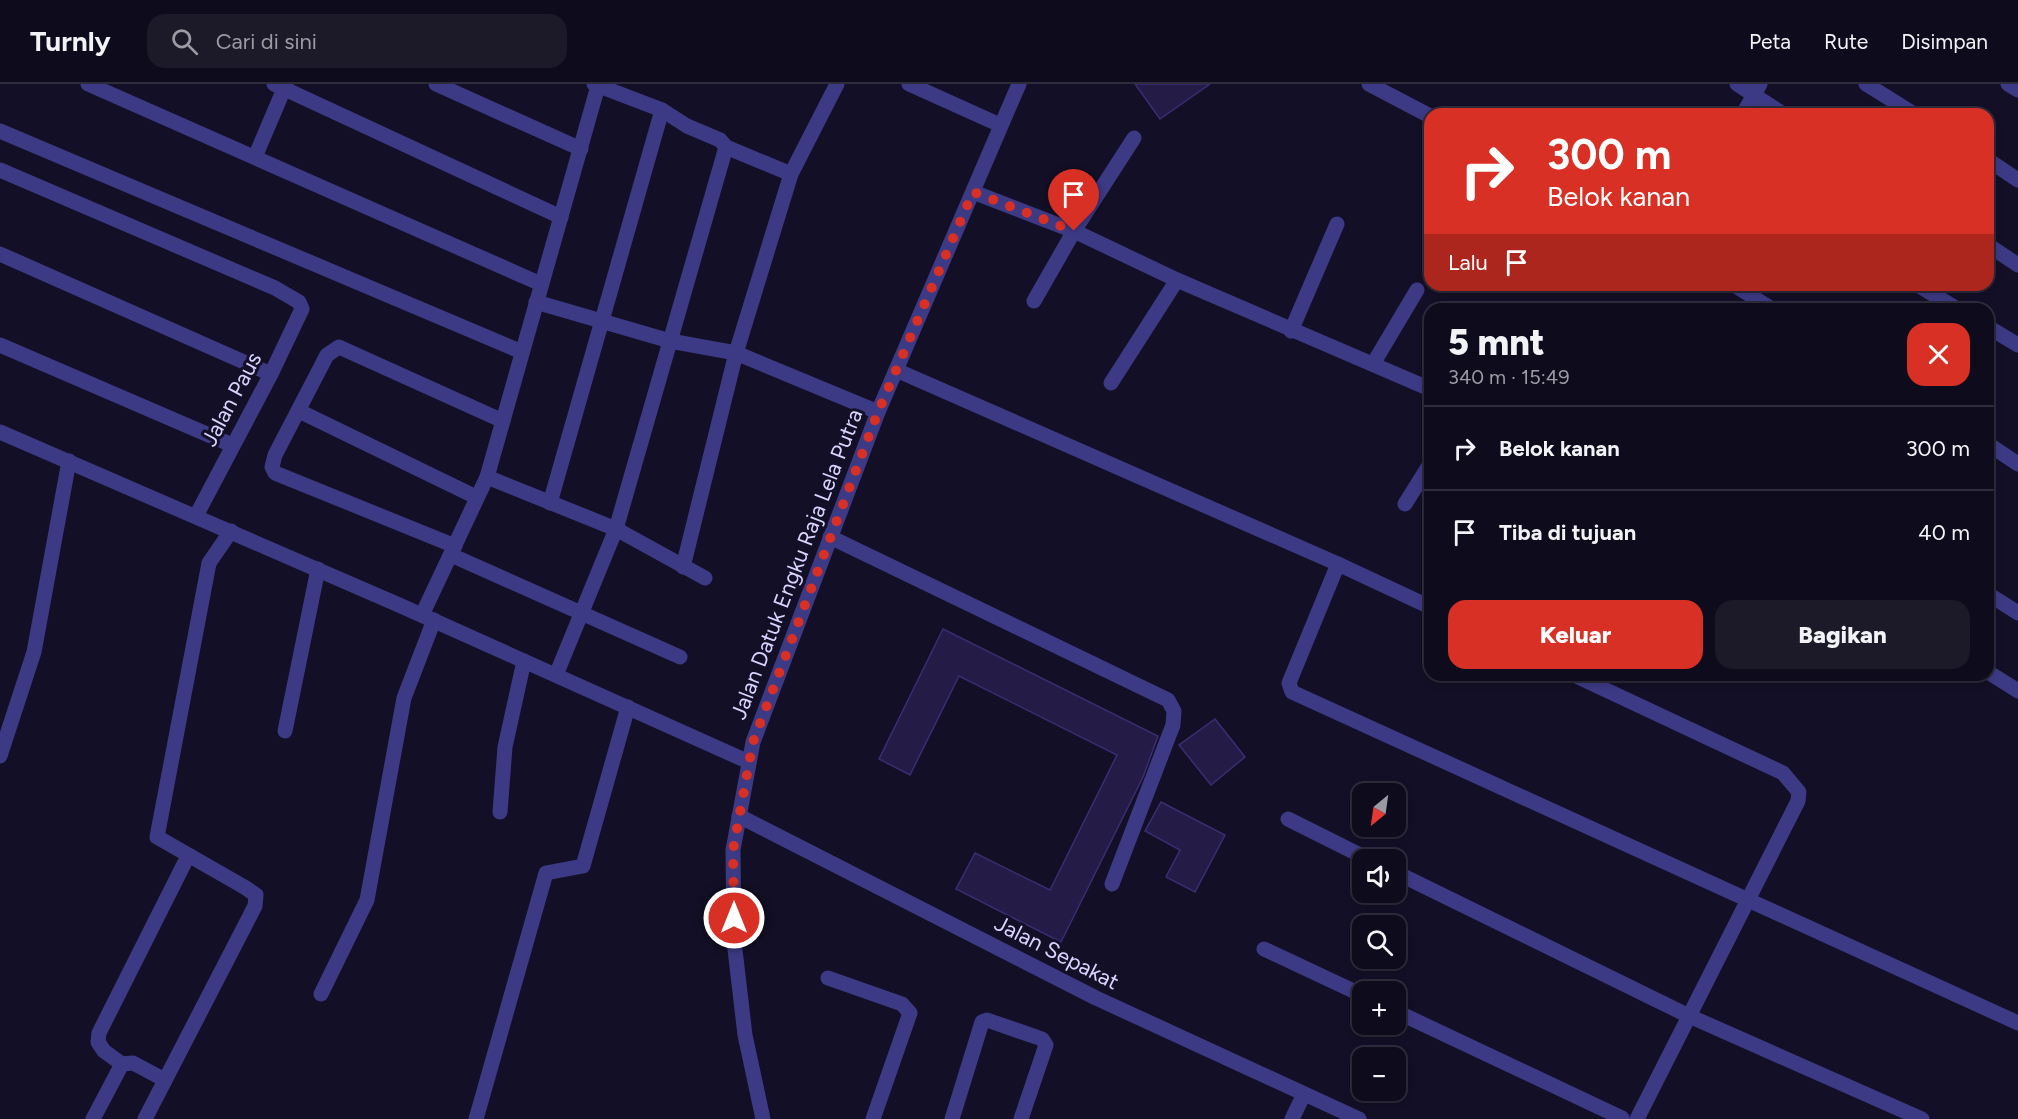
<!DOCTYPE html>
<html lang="id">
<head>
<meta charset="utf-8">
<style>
	:root { --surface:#0e0b1c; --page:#1c1929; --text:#f1f3f6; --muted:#9b9ba3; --line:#2e2b3b; --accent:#d93025 }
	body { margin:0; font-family:Figtree,sans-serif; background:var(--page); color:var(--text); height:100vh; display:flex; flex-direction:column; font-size:22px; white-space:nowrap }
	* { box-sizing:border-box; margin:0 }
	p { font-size:20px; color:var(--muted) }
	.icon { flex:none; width:33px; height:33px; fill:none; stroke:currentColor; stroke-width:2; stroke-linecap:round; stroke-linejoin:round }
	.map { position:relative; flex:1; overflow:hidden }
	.side { position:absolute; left:1424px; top:219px; width:570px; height:378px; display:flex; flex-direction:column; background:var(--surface); border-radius:18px; box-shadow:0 3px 9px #0003,0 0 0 2px var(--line) }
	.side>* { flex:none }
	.banner { position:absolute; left:1424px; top:24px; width:570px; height:183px; border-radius:18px; box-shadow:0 3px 9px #0003,0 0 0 2px var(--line); background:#d93025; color:#fff; overflow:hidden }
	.needle { width:39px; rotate:209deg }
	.tools { position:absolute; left:1352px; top:699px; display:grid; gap:12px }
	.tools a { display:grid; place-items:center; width:54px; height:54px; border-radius:12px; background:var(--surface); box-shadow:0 3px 9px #0003,0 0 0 2px var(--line); font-size:30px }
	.pin { position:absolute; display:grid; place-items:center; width:51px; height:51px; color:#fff; margin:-62px -26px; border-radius:50% 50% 50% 0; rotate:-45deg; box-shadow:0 0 6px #0007 }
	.pin .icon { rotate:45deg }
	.me { position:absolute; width:66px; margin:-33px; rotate:0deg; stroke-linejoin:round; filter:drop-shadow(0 0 4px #0008) }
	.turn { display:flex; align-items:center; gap:21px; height:126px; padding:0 24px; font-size:27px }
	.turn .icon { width:78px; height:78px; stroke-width:2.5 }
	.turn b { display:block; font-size:42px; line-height:51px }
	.then { display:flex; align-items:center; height:57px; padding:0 24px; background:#0003; gap:12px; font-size:22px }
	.round { display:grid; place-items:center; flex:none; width:63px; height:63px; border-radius:18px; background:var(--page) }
	.headline { display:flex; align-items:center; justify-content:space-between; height:102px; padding:0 24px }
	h1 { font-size:36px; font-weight:800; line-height:45px }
	.action { display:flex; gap:12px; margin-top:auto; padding:12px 24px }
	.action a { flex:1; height:69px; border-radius:18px; background:var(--accent); color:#fff; font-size:24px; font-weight:800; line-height:69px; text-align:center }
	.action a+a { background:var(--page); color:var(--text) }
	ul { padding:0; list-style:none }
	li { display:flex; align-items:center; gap:18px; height:84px; padding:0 24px; border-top:2px solid var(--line) }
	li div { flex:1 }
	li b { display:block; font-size:22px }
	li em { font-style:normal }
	header { display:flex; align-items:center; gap:36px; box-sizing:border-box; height:84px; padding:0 30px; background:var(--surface); border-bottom:2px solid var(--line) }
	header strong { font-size:28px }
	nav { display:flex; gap:33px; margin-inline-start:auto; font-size:21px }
	.search { width:420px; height:54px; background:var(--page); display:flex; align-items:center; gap:15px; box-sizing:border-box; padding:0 21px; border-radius:18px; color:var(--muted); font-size:22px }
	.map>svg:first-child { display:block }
</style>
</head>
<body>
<header>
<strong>Turnly</strong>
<div class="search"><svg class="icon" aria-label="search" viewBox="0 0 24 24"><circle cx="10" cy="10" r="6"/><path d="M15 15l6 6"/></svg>Cari di sini</div>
<nav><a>Peta</a><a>Rute</a><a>Disimpan</a></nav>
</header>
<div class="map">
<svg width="2018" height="1035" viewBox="0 0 2018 1035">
	<rect width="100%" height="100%" fill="#130f26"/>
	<g fill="#241b47" stroke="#3b2d73" stroke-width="1.5">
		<path d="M 1135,0 L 1210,0 L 1160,35 Z"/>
		<path d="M 943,545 L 1158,652 L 1143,693 L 1061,858 L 956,805 L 975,769 L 1050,806 L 1117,671 L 959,592 L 910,691 L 879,675 Z"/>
		<path d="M 1215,635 L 1245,673 L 1211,701 L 1179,661 Z"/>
		<path d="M 1161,718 L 1225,751 L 1195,808 L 1166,793 L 1180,766 L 1145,747 Z"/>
	</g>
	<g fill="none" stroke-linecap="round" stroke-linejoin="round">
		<g stroke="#3d3a85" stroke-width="15">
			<path d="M 88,0 L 541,200"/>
			<path d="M 274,0 L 561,133"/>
			<path d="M 436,0 L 581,65"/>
			<path d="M 909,0 L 1000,41"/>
			<path d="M 1369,0 L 1430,32"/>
			<path d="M 1737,0 L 1783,30"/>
			<path d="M 1866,0 L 1914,30"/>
			<path d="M 2008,0 L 2018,6"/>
			<path d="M 1743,30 L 1760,0"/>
			<path d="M 0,47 L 522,268"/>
			<path d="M 726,63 L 791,90"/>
			<path d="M 255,73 L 286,0"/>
			<path d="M 1988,76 L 2018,96"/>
			<path d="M 0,86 L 275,204 L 299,218 L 302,225 L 271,290 L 196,432"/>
			<path d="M 973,108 L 1074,147 L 1177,196 L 1430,305"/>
			<path d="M 1988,161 L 2018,181"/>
			<path d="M 0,170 L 271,290"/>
			<path d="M 1734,201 L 1772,225"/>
			<path d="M 1918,201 L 1957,225"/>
			<path d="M 1034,217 L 1074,147 L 1134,54"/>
			<path d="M 536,218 L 670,257 L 736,269 L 878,328"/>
			<path d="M 1988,243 L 2018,261"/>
			<path d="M 1291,247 L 1337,140"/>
			<path d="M 0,261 L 232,361"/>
			<path d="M 1373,280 L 1417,206"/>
			<path d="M 896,286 L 1338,480 L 1430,523"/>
			<path d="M 1111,299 L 1177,196"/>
			<path d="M 299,327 L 476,413"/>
			<path d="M 0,348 L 399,521 L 749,678"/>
			<path d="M 1988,360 L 2018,380"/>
			<path d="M 487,393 L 616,445 L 705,494"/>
			<path d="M 550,419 L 662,26"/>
			<path d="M 1405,420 L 1430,380"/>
			<path d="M 830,453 L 1168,616 L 1174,627 L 1173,641 L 1112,800"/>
			<path d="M 455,462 L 275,389 L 272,383 L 275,371 L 327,271 L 339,263 L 503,337"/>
			<path d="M 451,471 L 680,573"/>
			<path d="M 1338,480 L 1289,599 L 1292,608 L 2018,939"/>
			<path d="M 683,483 L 736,269 L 791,90 L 837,0"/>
			<path d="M 1988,510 L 2018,529"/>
			<path d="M 422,531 L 487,393 L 598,2"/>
			<path d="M 1988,588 L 2018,607"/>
			<path d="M 556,591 L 616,445 L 726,63 L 720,56 L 687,42 L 662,26 L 594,0"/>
			<path d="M 1574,591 L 1783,689 L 1799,708 L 1798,717 L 1637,1035"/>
			<path d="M 285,647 L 318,485"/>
			<path d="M 0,672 L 34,568 L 69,377"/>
			<path d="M 500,728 L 505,663 L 524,577"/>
			<path d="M 739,732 L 1096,914 L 1359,1035"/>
			<path d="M 1288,735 L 1370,776"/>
			<path d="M 1395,788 L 1689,932 L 1922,1035"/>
			<path d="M 1264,865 L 1362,911"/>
			<path d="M 828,894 L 902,920 L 910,929 L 873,1035"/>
			<path d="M 321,910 L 367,816 L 404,614 L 434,536"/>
			<path d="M 1395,927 L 1622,1034"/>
			<path d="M 165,996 L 133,979 L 122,980 L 104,967 L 98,958 L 99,949 L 188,772"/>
			<path d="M 93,1035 L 122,980"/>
			<path d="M 145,1035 L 255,822 L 256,811 L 246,804 L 157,753 L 209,479 L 231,447"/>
			<path d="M 476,1035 L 546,789 L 583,782 L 628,623"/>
			<path d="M 763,1035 L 745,951 L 734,857 L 733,766 L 753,658 L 878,328 L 1019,0"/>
			<path d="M 952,1035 L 982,938 L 987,936 L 1042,955 L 1046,961 L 1021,1035"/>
			<path d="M 1292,1035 L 1304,1010"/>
		</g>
	</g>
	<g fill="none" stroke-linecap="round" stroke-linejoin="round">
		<path stroke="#d93025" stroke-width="10" stroke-dasharray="0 18" d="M 734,834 L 733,766 L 753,658 L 878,328 L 973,108 L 1074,147"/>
	</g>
	<g text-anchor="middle" stroke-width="6" stroke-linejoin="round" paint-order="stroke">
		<g font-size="22" fill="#d9d4ff" stroke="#130f26">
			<text transform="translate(231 315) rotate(-62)" y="8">Jalan Paus</text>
			<text transform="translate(796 480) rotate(-69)" y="8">Jalan Datuk Engku Raja Lela Putra</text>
			<text transform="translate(1057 868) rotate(27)" y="8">Jalan Sepakat</text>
		</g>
	</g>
</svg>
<div class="tools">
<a><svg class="needle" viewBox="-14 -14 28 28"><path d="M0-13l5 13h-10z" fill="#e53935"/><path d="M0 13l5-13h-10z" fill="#9b9ba3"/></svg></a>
<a><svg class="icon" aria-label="sound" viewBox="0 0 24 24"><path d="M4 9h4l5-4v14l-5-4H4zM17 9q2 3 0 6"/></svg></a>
<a><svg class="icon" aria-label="search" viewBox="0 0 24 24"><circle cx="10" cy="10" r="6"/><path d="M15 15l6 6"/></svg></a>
<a>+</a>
<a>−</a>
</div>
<div class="pin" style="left:1074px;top:147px;background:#d93025"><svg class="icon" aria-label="arrive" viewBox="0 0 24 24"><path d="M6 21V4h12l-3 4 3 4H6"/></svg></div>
<svg class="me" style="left:734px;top:834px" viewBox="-20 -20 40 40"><circle r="17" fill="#d93025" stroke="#fff" stroke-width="3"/><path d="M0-11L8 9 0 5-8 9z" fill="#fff"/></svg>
<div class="banner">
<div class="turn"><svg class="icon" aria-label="right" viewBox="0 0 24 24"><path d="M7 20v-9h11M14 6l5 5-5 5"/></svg><div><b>300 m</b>Belok kanan</div></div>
<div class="then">Lalu<svg class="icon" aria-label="arrive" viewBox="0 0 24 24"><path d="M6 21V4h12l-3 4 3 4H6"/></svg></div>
</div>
<section class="side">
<div class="headline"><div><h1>5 mnt</h1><p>340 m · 15:49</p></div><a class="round" style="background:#d93025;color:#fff"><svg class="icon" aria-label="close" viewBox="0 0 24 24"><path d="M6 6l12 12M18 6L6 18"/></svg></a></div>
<ul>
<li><svg class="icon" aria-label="right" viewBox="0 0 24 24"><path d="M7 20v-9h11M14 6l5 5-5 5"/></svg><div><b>Belok kanan</b></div><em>300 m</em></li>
<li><svg class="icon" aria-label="arrive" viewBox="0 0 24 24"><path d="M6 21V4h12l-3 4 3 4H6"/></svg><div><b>Tiba di tujuan</b></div><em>40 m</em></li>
</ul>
<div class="action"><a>Keluar</a><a>Bagikan</a></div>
</section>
</div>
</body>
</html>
